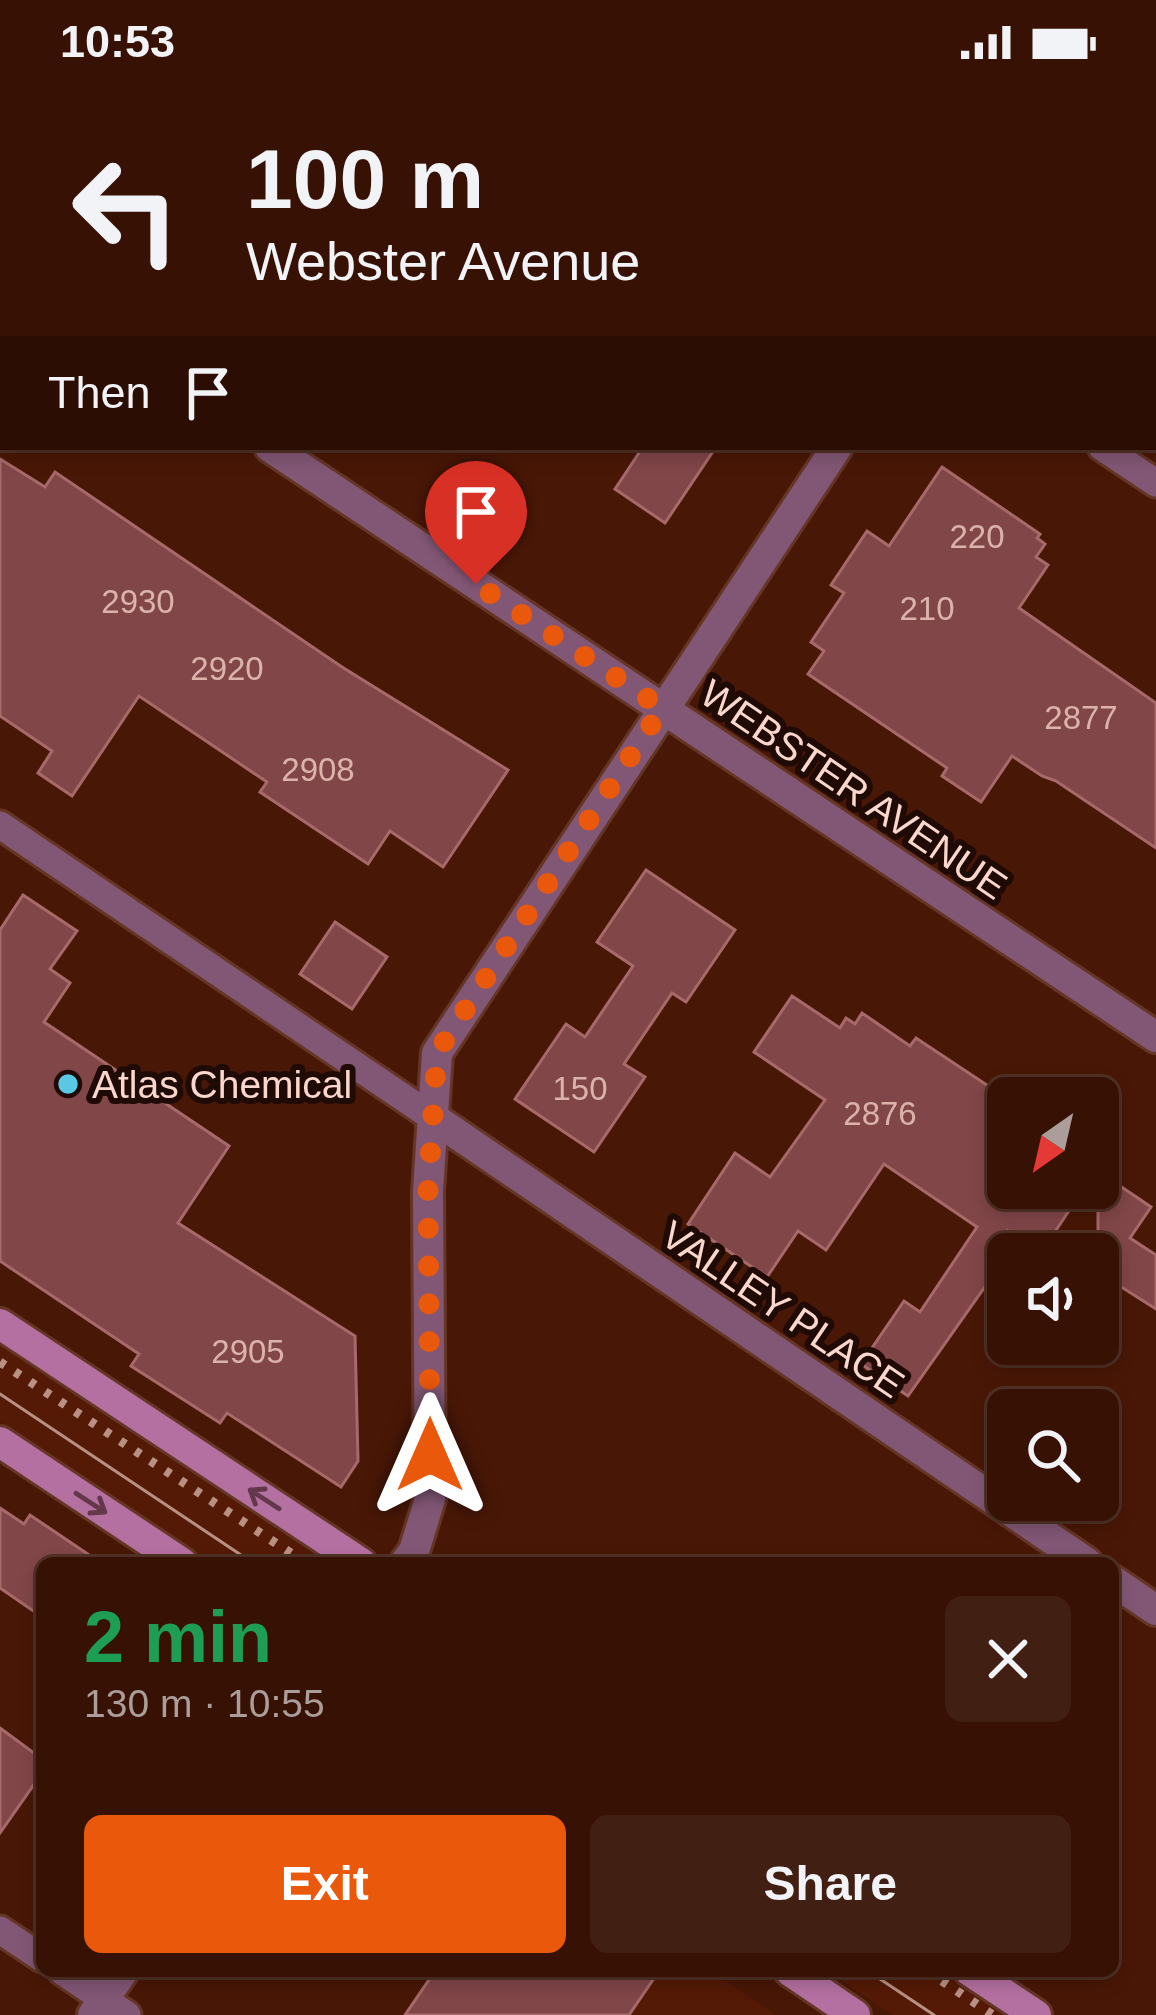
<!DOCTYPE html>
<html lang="en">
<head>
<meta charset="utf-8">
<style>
	:root { --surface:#371104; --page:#421f13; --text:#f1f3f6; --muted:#aa9d9a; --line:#513126; --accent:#ea580c }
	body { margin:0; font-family:Arial,sans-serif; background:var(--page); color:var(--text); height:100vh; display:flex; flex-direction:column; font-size:45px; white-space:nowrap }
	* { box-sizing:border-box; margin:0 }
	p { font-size:39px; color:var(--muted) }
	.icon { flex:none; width:66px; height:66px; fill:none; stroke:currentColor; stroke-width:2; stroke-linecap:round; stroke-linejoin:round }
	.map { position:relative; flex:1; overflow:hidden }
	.details { position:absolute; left:36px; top:1473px; width:1083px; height:420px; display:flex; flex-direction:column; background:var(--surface); border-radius:18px; box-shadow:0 6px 18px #0003,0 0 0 3px var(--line) }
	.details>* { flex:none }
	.guide { position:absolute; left:0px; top:0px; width:1158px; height:366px; box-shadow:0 6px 18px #0003,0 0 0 3px var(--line); background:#371104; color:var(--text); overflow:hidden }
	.needle { width:78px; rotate:214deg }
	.buttons { position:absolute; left:987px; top:993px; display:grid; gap:24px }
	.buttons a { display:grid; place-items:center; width:132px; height:132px; border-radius:18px; background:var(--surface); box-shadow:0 6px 18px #0003,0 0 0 3px var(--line); font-size:60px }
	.pin { position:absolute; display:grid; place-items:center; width:102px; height:102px; color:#fff; margin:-123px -51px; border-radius:50% 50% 50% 0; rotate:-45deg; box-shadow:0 0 12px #0007 }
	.pin .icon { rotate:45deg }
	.me { position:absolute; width:132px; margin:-66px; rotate:0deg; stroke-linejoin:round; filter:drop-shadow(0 0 9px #0008) }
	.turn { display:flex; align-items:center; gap:42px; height:252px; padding:0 48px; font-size:54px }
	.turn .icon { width:156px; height:156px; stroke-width:2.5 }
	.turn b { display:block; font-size:84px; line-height:102px }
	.then { display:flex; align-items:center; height:114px; padding:0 48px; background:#0003; gap:24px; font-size:45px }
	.round { display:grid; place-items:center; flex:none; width:126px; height:126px; border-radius:18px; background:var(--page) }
	.summary { display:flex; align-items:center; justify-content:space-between; height:204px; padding:0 48px }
	h1 { font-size:72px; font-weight:600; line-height:90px; color:#1e9e55 }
	.cta { display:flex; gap:24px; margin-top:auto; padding:24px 48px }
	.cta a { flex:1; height:138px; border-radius:18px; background:var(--accent); color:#fff; font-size:48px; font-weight:600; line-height:138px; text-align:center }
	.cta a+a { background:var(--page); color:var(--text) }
	.status { display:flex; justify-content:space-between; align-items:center; height:84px; padding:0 60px; background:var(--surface); direction:ltr }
	.status svg { height:33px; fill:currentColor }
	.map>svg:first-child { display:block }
</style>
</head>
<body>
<div class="status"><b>10:53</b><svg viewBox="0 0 49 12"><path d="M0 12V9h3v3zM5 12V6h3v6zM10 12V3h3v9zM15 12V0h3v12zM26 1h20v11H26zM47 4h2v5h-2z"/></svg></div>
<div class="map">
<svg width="1156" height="1931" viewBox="0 0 1156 1931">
	<rect width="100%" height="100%" fill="#491706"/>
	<g fill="#541a06">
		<path d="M 0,1261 L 314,1470 L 308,1479 L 212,1479 L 0,1338 Z"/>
		<path d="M 660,1887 L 710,1887 L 776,1931 L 631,1931 Z"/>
		<path d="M 827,1887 L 942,1887 L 1008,1931 L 893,1931 Z"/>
	</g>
	<g fill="#814648" stroke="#a7696a" stroke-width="3">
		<path d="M 643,363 L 716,363 L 665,439 L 615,405 Z"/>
		<path d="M 0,375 L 45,403 L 55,388 L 342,583 L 508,686 L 443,783 L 390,747 L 368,780 L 260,708 L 267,698 L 139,612 L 72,712 L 38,689 L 52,667 L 0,632 Z"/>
		<path d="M 942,383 L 1040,450 L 1037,454 L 1045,460 L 1036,473 L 1048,481 L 1019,524 L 1156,619 L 1156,764 L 1056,697 L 1042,692 L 1012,672 L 981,718 L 942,692 L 947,684 L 808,590 L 824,567 L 811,558 L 844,509 L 831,501 L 867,447 L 889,462 Z"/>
		<path d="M 646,786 L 735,846 L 686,918 L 672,909 L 624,980 L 645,993 L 594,1068 L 515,1015 L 566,940 L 585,953 L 633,882 L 597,858 Z"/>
		<path d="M 23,811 L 77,847 L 50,885 L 70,899 L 44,938 L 229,1062 L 178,1139 L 355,1252 L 358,1377 L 341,1403 L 227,1329 L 220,1339 L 131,1282 L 139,1270 L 0,1177 L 0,846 Z"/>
		<path d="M 335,838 L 387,873 L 352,925 L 300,890 Z"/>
		<path d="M 792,912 L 840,944 L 846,934 L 855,940 L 862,929 L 910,962 L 916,954 L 1008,1015 L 1008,1104 L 1084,1104 L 1041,1169 L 1008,1147 L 1008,1170 L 908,1312 L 861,1280 L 904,1217 L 920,1228 L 977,1143 L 884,1080 L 826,1166 L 798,1147 L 767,1193 L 688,1140 L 735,1069 L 770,1093 L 825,1016 L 754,968 Z"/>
		<path d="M 1098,1087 L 1151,1123 L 1130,1154 L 1156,1171 L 1156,1225 L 1104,1192 L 1098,1201 Z"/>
		<path d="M 0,1424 L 24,1440 L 30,1431 L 101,1479 L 42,1479 L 42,1533 L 0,1504 Z"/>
		<path d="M 0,1644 L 42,1675 L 42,1689 L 0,1749 Z"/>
		<path d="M 435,1887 L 659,1887 L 629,1931 L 405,1931 Z"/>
	</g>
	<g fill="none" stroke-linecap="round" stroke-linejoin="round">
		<g stroke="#653626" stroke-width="33">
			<g id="lane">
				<path d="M 557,0 L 561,3"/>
				<path d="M 1102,363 L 1156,399"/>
				<path d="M 0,741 L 435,1035"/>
				<path d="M 0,1846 L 42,1874"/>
				<path d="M 62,1887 L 127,1931"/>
			</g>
		</g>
		<g stroke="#653626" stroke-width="36">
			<g id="street">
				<path d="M 1077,3 L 1078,0"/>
				<path d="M 0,184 L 3,186"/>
				<path d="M 270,363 L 1156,953"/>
				<path d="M 435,1035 L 1087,1479"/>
				<path d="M 405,1479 L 414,1467 L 430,1415 L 428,1107 L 437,969 L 837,363"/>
				<path d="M 1113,1497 L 1156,1526"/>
				<path d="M 93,1931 L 123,1887"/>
			</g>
		</g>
		<g stroke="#653626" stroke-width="36">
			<g id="secondary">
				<path d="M 0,1240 L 361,1479"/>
				<path d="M 0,1358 L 182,1479"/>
				<path d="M 790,1887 L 855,1931"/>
				<path d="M 970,1887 L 1036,1931"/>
			</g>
		</g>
		<use href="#lane" stroke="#825775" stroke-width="27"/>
		<use href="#street" stroke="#825775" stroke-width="30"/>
		<use href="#secondary" stroke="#b470a1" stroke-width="30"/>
		<g stroke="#b99184" stroke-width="3">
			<path d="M 0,1310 L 253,1479"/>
			<path d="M 868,1887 L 934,1931"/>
		</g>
		<g stroke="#b99184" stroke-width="9" stroke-dasharray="6 12" stroke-linecap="butt">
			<path d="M 0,1278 L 306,1479"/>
			<path d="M 927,1887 L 993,1931"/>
		</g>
	</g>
	<defs><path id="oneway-shaft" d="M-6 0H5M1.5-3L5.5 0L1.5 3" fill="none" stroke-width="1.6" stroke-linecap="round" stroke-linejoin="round" transform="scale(3)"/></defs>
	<g stroke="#63384b">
		<use href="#oneway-shaft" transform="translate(264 1415) rotate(-147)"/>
		<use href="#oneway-shaft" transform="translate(91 1419) rotate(33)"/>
	</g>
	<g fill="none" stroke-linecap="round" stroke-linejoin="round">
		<path stroke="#ea580c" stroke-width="21" stroke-dasharray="0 37.8" d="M 430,1371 L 428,1107 L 437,969 L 662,624 L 476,500"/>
	</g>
	<circle fill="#5ac8e5" stroke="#200a05" stroke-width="4.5" cx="68" cy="1000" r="12"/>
	<g text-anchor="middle" stroke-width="12" stroke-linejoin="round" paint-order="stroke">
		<g font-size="33" fill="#dbb3ab">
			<text x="977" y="464">220</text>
			<text x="138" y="529">2930</text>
			<text x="927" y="536">210</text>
			<text x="227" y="596">2920</text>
			<text x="1081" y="645">2877</text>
			<text x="318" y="697">2908</text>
			<text x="580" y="1016">150</text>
			<text x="880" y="1041">2876</text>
			<text x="248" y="1279">2905</text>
		</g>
		<g font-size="39" fill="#f9d7cc" stroke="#200a05">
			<text transform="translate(854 705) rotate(34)" y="14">WEBSTER AVENUE</text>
			<text transform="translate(783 1225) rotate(34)" y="14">VALLEY PLACE</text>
		</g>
		<g font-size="39" fill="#f9d7cc" stroke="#200a05" text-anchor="start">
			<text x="92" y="1014">Atlas Chemical</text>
		</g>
	</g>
</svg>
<div class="buttons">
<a><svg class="needle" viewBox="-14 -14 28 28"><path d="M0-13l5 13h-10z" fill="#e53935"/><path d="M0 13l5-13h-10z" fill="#aa9d9a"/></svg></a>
<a><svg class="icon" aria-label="sound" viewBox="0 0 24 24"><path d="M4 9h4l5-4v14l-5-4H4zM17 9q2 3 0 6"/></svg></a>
<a><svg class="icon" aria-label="search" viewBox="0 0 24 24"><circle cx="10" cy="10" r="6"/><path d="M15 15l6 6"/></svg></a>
</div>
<div class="pin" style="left:476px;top:500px;background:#d93025"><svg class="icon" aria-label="arrive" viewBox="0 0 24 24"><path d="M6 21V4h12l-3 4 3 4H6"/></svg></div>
<svg class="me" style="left:430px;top:1371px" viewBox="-20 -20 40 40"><path d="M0-17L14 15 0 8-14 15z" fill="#ea580c" stroke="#fff" stroke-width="4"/></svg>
<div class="guide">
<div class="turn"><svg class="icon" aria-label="left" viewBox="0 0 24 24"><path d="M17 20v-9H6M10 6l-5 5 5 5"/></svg><div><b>100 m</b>Webster Avenue</div></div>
<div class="then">Then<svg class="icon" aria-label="arrive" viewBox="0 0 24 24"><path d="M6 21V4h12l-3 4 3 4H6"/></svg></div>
</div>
<section class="details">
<div class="summary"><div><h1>2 min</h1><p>130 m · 10:55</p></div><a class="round"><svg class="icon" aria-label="close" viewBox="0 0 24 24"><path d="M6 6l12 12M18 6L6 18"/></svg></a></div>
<div class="cta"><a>Exit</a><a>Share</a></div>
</section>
</div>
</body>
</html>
